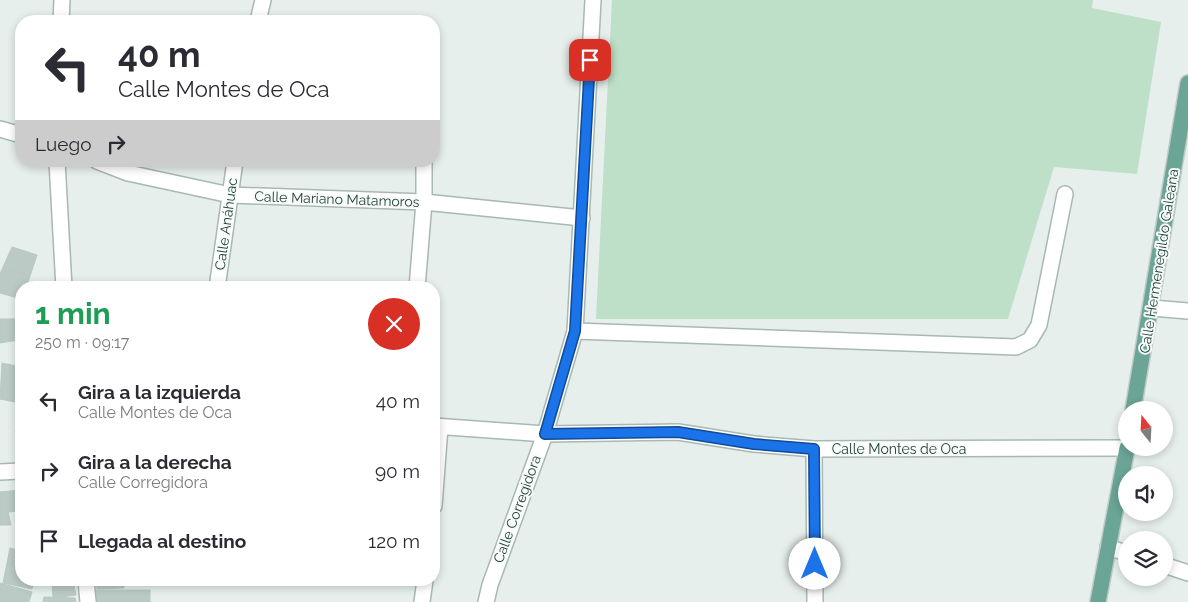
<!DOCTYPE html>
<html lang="es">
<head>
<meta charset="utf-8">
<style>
	:root { --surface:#fff; --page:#f2f2f3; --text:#2b2b33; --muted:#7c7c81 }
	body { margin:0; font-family:Raleway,sans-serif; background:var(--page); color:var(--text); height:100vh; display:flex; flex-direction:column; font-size:19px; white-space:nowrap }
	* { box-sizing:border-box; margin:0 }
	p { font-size:16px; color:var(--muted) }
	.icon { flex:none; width:28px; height:28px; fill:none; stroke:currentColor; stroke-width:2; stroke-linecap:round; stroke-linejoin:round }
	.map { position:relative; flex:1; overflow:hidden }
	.details { position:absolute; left:15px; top:281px; width:425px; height:305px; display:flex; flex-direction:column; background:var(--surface); border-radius:20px; box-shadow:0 2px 8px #0003 }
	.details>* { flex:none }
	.banner { position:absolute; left:15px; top:15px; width:425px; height:152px; border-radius:20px; box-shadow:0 2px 8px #0003; background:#fff; color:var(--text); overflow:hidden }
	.needle { width:32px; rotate:342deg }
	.controls { position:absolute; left:1118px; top:401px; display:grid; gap:10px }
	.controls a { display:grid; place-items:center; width:55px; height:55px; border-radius:50%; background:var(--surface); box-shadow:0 2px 8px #0003; font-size:25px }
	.pin { position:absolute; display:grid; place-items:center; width:42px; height:42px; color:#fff; margin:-21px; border-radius:10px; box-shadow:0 2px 8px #0006 }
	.me { position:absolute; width:55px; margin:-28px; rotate:0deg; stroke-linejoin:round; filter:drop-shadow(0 0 4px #0008) }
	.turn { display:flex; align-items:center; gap:18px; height:105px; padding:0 20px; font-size:22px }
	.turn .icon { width:65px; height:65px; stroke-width:2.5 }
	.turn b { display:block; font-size:35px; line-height:42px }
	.then { display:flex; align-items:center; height:48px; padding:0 20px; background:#0003; gap:10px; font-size:19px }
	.round { display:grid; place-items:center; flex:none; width:52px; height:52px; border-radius:26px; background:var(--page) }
	.headline { display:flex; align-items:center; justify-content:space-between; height:85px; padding:0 20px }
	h1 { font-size:30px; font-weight:700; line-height:38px; color:#1e9e55 }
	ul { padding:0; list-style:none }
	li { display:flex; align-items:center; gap:15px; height:70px; padding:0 20px }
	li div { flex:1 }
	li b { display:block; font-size:19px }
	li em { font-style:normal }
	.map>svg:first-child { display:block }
</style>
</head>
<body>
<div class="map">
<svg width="1188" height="602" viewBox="0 0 1188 602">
	<rect width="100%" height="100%" fill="#e6efeb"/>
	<path fill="#bfe0c8" d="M 612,0 L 1093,0 L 1092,8 L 1161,22 L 1137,174 L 1054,167 L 1008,319 L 596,319 Z"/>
	<g fill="#bbcac4" stroke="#b8c9c2">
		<path d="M 12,247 L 37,255 L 30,276 L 3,267 Z"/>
		<path d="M 3,267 L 30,276 L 26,288 L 21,288 L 21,299 L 0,293 L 0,274 Z"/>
		<path d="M 0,319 L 17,319 L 18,340 L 0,343 Z"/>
		<path d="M 21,319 L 21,361 L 19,361 Z"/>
		<path d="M 2,363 L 21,367 L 21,395 L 15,402 L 0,399 Z"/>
		<path d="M 21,429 L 21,452 L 15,431 Z"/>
		<path d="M 21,490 L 21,511 L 8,512 L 11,525 L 0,525 L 0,492 Z"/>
		<path d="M 10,548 L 21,551 L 21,580 L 34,580 L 32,589 L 3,583 Z"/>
		<path d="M 52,580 L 73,580 L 76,595 L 53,598 Z"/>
		<path d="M 96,580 L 124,580 L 124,588 L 97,589 Z"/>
		<path d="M 0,583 L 32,592 L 29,602 L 0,602 Z"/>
		<rect x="96" y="590" width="54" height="12"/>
		<path d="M 44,597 L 75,598 L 76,602 L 43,602 Z"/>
	</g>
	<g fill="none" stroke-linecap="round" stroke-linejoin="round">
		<g stroke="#a8b8b2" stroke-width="18">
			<g id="street">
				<path d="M 61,21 L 62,0"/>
				<path d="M 258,21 L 263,0"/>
				<path d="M 0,129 L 21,135"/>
				<path d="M 57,161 L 64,288"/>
				<path d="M 97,161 L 128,173 L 230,195 L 424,202 L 582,218"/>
				<path d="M 217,288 L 235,161"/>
				<path d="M 417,288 L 424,202 L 424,161"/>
				<path d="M 1152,308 L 1188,311"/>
				<path d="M 575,331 L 1016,347 L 1030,340 L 1039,325 L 1065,194"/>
				<path d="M 434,426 L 545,434 L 678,432 L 754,444 L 814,449 L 1126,448"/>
				<path d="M 814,449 L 815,602"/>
				<path d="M 0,472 L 21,471"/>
				<path d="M 434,506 L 440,427"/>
				<path d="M 1108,547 L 1126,553"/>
				<path d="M 1164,565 L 1188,573"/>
				<path d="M 86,580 L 88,602"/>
				<path d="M 422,602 L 425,580"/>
				<path d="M 486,602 L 490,585 L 545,434 L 575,331 L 593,0"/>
			</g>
		</g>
		<g stroke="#c2cac8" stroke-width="18">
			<g id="primary">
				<path d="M 1133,410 L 1188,83"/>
				<path d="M 1098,602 L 1127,448"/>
			</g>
		</g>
		<use href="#street" stroke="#fff" stroke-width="15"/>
		<use href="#primary" stroke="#6aa596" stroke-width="15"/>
	</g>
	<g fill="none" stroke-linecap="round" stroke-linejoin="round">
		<g stroke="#114b97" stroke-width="12">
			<path id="route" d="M 590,60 L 575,331 L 545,434 L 678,432 L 754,444 L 814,449 L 815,564"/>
		</g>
		<use href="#route" stroke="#1a73e8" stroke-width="9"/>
	</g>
	<g text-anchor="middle" stroke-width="4" stroke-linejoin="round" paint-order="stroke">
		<g font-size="14" fill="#24423a" stroke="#f7fbf9">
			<text transform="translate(337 199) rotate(2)" y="5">Calle Mariano Matamoros</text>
			<text transform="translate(226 224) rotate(-82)" y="5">Calle Anáhuac</text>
			<text transform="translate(1159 261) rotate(-81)" y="5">Calle Hermenegildo Galeana</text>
			<text x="899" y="454">Calle Montes de Oca</text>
			<text transform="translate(517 509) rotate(-70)" y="5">Calle Corregidora</text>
		</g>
	</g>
</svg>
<div class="controls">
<a><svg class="needle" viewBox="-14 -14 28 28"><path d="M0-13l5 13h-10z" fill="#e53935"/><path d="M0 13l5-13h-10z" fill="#7c7c81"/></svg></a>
<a><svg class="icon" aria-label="sound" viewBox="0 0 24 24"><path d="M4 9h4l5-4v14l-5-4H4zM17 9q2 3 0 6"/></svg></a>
<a><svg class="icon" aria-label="layers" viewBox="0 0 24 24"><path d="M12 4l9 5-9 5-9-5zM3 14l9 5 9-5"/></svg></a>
</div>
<div class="pin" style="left:590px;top:60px;background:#d93025"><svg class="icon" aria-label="arrive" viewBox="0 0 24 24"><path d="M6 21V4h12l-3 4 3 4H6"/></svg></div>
<svg class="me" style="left:815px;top:564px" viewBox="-20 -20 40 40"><circle r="19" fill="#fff"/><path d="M0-13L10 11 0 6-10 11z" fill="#1a73e8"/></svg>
<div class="banner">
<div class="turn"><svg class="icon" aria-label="left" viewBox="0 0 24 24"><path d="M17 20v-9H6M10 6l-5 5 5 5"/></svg><div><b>40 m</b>Calle Montes de Oca</div></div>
<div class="then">Luego<svg class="icon" aria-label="right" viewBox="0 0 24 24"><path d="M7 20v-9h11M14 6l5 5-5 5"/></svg></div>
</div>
<section class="details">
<div class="headline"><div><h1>1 min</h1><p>250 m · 09:17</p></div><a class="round" style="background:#d93025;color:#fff"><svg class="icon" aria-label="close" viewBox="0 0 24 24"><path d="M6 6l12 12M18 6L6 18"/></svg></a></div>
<ul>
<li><svg class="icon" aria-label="left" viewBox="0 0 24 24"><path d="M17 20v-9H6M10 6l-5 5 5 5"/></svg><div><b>Gira a la izquierda</b><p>Calle Montes de Oca</p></div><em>40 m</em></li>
<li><svg class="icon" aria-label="right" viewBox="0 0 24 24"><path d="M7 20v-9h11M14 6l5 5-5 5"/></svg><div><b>Gira a la derecha</b><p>Calle Corregidora</p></div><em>90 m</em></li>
<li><svg class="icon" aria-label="arrive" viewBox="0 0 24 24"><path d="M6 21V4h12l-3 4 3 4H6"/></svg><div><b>Llegada al destino</b></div><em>120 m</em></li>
</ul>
</section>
</div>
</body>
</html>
